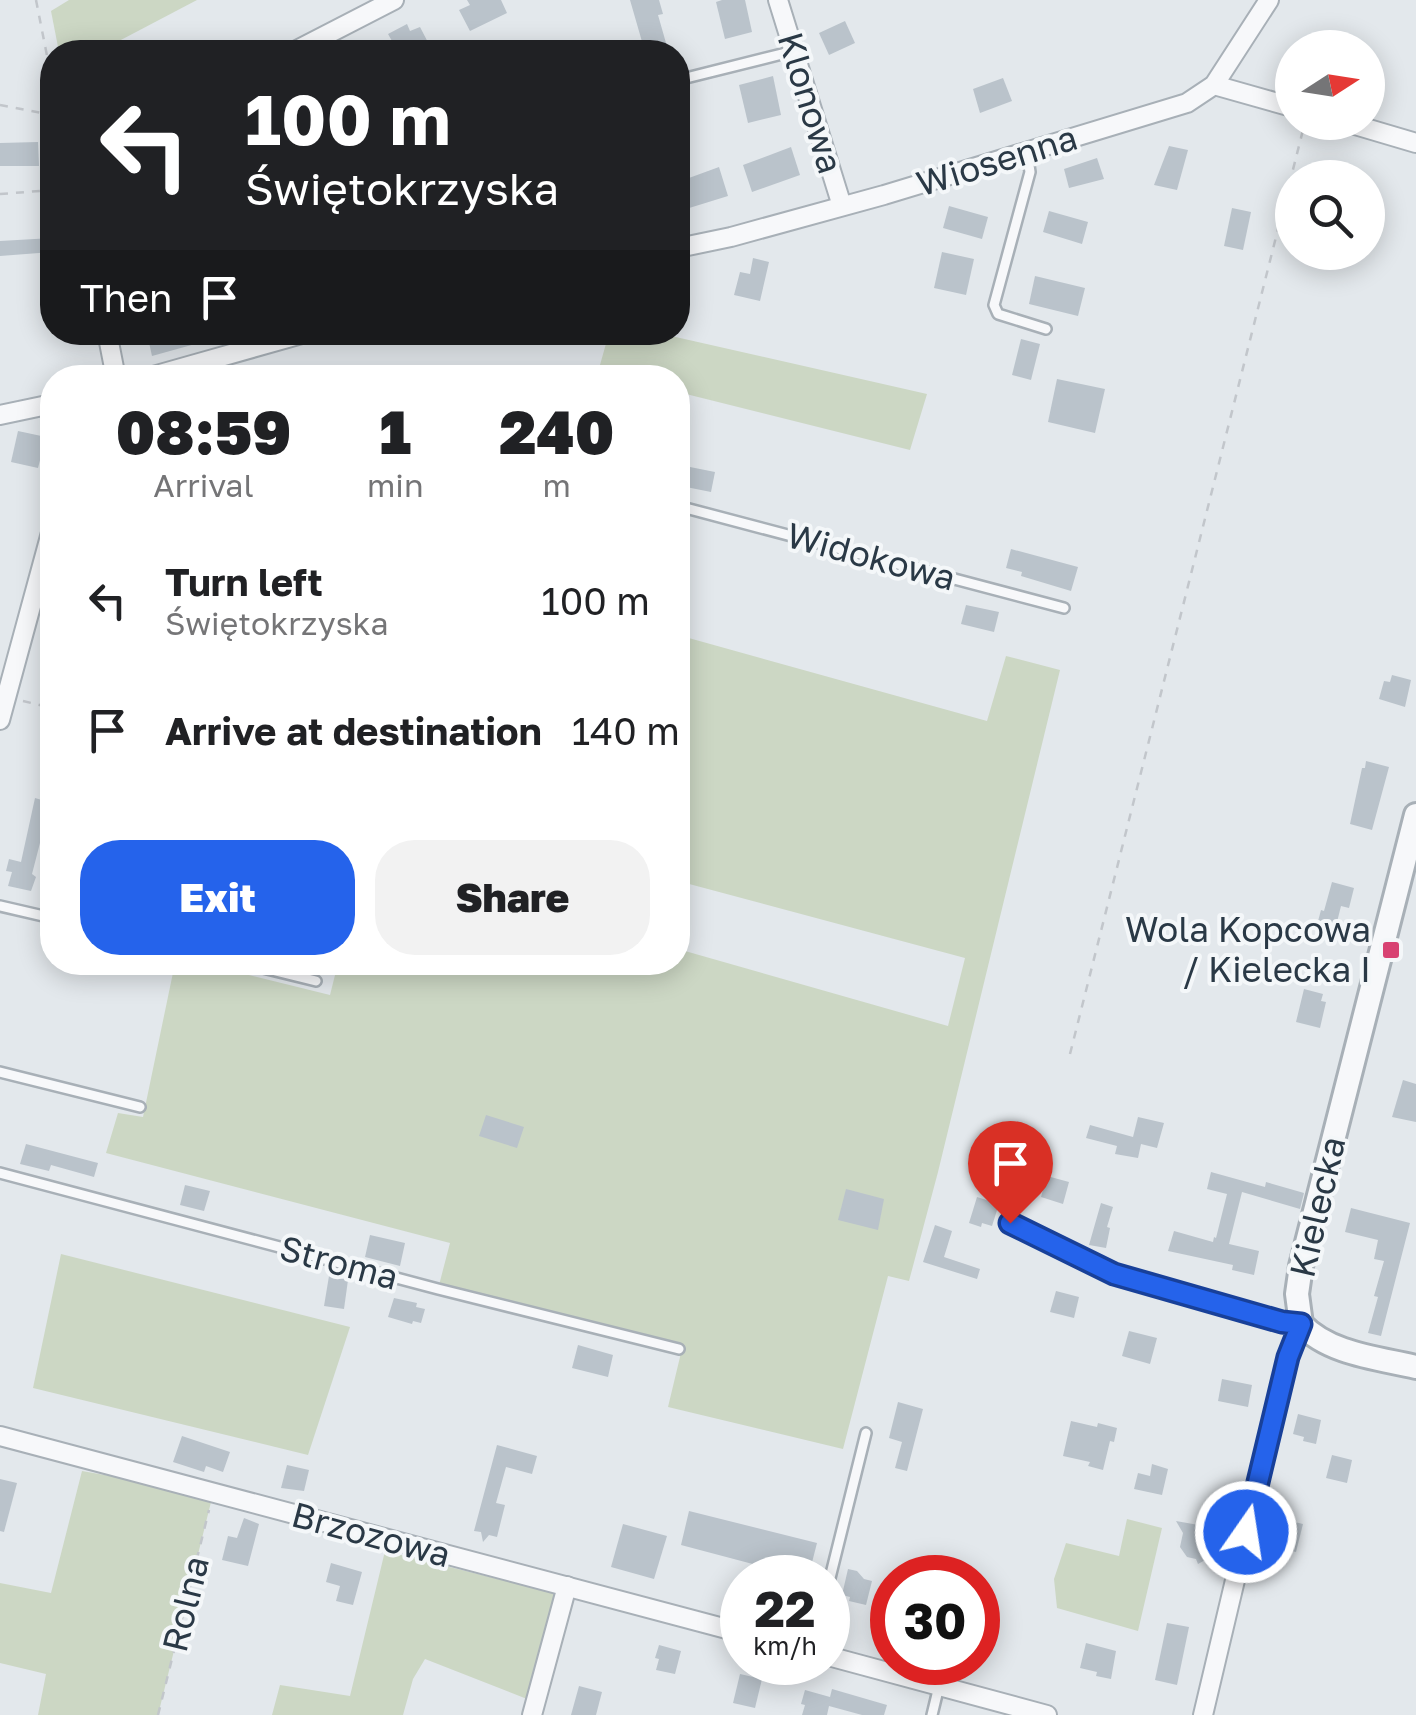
<!DOCTYPE html>
<html lang="en">
<head>
<meta charset="utf-8">
<style>
	:root { --surface:#fff; --page:#f2f2f2; --text:#202124; --muted:#757577; --accent:#2563eb }
	body { margin:0; font-family:"Golos Text",sans-serif; background:var(--page); color:var(--text); height:100vh; display:flex; flex-direction:column; font-size:38px; white-space:nowrap }
	* { box-sizing:border-box; margin:0 }
	p { font-size:32px; color:var(--muted) }
	.icon { flex:none; width:55px; height:55px; fill:none; stroke:currentColor; stroke-width:2; stroke-linecap:round; stroke-linejoin:round }
	.map { position:relative; flex:1; overflow:hidden }
	.sheet { position:absolute; left:40px; top:365px; width:650px; height:610px; display:flex; flex-direction:column; background:var(--surface); border-radius:40px; box-shadow:0 5px 25px #0003 }
	.sheet>* { flex:none }
	.guide { position:absolute; left:40px; top:40px; width:650px; height:305px; border-radius:40px; box-shadow:0 5px 25px #0003; background:#202124; color:#fff; overflow:hidden }
	.needle { width:65px; rotate:78deg }
	.tools { position:absolute; left:1275px; top:30px; display:grid; gap:20px }
	.tools a { display:grid; place-items:center; width:110px; height:110px; border-radius:50%; background:var(--surface); box-shadow:0 5px 25px #0003; font-size:50px }
	.speed { position:absolute; left:720px; top:1555px; display:flex; gap:20px; font-size:50px; font-weight:700; text-align:center }
	.speed>* { display:grid; place-content:center; width:130px; height:130px; border-radius:50%; background:var(--surface); box-shadow:0 5px 25px #0003; line-height:1 }
	.speed small { font-size:25px; font-weight:400 }
	.speed .limit { border:15px solid #d22; background:#fff; color:#111 }
	.pin { position:absolute; display:grid; place-items:center; width:85px; height:85px; color:#fff; margin:-102px -42px; border-radius:50% 50% 50% 0; rotate:-45deg; box-shadow:0 0 10px #0007 }
	.pin .icon { rotate:45deg }
	.me { position:absolute; width:110px; margin:-55px; rotate:13deg; stroke-linejoin:round; filter:drop-shadow(0 0 8px #0008) }
	.turn { display:flex; align-items:center; gap:35px; height:210px; padding:0 40px; font-size:45px }
	.turn .icon { width:130px; height:130px; stroke-width:2.5 }
	.turn b { display:block; font-size:70px; line-height:85px }
	.then { display:flex; align-items:center; height:95px; padding:0 40px; background:#0003; gap:20px; font-size:38px }
	.eta { display:flex; justify-content:space-evenly; align-items:center; height:170px; text-align:center }
	.eta b { font-size:60px; font-weight:800; line-height:70px }
	.cta { display:flex; gap:20px; margin-top:auto; padding:20px 40px }
	.cta a { flex:1; height:115px; border-radius:40px; background:var(--accent); color:#fff; font-size:40px; font-weight:800; line-height:115px; text-align:center }
	.cta a+a { background:var(--page); color:var(--text) }
	ul { padding:0; list-style:none }
	li { display:flex; align-items:center; gap:30px; height:130px; padding:0 40px }
	li div { flex:1 }
	li b { display:block; font-size:38px }
	li em { font-style:normal }
	.map>svg:first-child { display:block }
</style>
</head>
<body>
<div class="map">
<svg width="1416" height="1715" viewBox="0 0 1416 1715">
	<rect width="100%" height="100%" fill="#e3e8ec"/>
	<g fill="#ccd7c4">
		<path d="M 69,0 L 197,0 L 98,52 L 59,52 L 51,11 Z"/>
		<path d="M 609,333 L 658,333 L 927,394 L 910,450 L 678,392 L 678,378 L 619,377 L 598,372 Z"/>
		<path d="M 678,635 L 987,721 L 1006,656 L 1060,670 L 938,1172 L 909,1281 L 888,1276 L 843,1449 L 668,1407 L 680,1357 L 678,1349 L 438,1289 L 450,1243 L 106,1153 L 118,1113 L 143,1117 L 175,963 L 200,963 L 330,995 L 338,963 L 678,962 L 678,949 L 948,1026 L 965,958 L 678,881 Z"/>
		<path d="M 61,1254 L 350,1327 L 308,1455 L 33,1388 Z"/>
		<path d="M 82,1471 L 213,1494 L 158,1715 L 38,1715 L 46,1674 L 0,1663 L 0,1583 L 51,1593 Z"/>
		<path d="M 1127,1519 L 1162,1528 L 1138,1631 L 1057,1608 L 1054,1579 L 1066,1543 L 1119,1556 Z"/>
		<path d="M 385,1551 L 555,1593 L 527,1699 L 425,1659 L 413,1679 L 403,1715 L 272,1715 L 280,1685 L 350,1696 Z"/>
	</g>
	<g fill="#bac3cb">
		<path d="M 467,0 L 501,0 L 507,13 L 470,31 L 459,10 L 470,5 Z"/>
		<path d="M 630,0 L 659,0 L 663,14 L 658,15 L 668,50 L 645,52 Z"/>
		<path d="M 722,0 L 745,0 L 752,32 L 725,39 L 716,2 Z"/>
		<path d="M 845,21 L 855,43 L 829,55 L 819,33 Z"/>
		<path d="M 407,24 L 410,31 L 420,27 L 433,52 L 368,52 L 392,41 L 388,34 Z"/>
		<path d="M 773,76 L 781,115 L 748,123 L 739,85 Z"/>
		<path d="M 1003,78 L 1012,101 L 980,113 L 973,89 Z"/>
		<path d="M 38,142 L 39,166 L 0,166 L 0,143 Z"/>
		<path d="M 1169,146 L 1188,150 L 1177,190 L 1154,185 Z"/>
		<path d="M 791,147 L 800,175 L 752,192 L 743,165 Z"/>
		<path d="M 1097,158 L 1104,179 L 1069,188 L 1064,169 Z"/>
		<path d="M 719,167 L 728,196 L 686,209 L 682,194 L 678,195 L 678,182 Z"/>
		<path d="M 949,206 L 988,217 L 982,239 L 943,228 Z"/>
		<path d="M 1232,208 L 1251,212 L 1243,250 L 1224,246 Z"/>
		<path d="M 1049,211 L 1088,222 L 1082,244 L 1043,232 Z"/>
		<path d="M 52,238 L 52,252 L 0,256 L 0,241 Z"/>
		<path d="M 942,252 L 974,259 L 966,295 L 934,288 Z"/>
		<path d="M 753,258 L 769,262 L 760,301 L 734,295 L 740,272 L 750,274 Z"/>
		<path d="M 1035,276 L 1085,288 L 1078,316 L 1029,304 Z"/>
		<path d="M 168,332 L 224,332 L 224,336 L 152,356 L 148,338 Z"/>
		<path d="M 1021,339 L 1040,344 L 1031,380 L 1012,375 Z"/>
		<path d="M 1057,379 L 1105,389 L 1095,433 L 1048,422 Z"/>
		<path d="M 18,431 L 46,437 L 38,468 L 11,462 Z"/>
		<path d="M 685,466 L 715,472 L 711,492 L 681,486 Z"/>
		<path d="M 1011,549 L 1078,567 L 1071,591 L 1021,576 L 1022,572 L 1006,568 Z"/>
		<path d="M 966,605 L 999,612 L 994,632 L 961,624 Z"/>
		<path d="M 1392,675 L 1411,680 L 1405,707 L 1379,699 L 1384,681 L 1390,682 Z"/>
		<path d="M 1366,761 L 1389,767 L 1372,830 L 1350,824 L 1362,768 L 1365,768 Z"/>
		<path d="M 35,798 L 52,803 L 52,815 L 49,827 L 52,837 L 47,840 L 46,845 L 40,843 L 32,874 L 36,877 L 31,891 L 8,886 L 12,872 L 6,871 L 9,859 L 21,862 Z"/>
		<path d="M 1332,882 L 1354,888 L 1349,908 L 1341,906 L 1335,930 L 1317,925 L 1321,910 L 1324,911 Z"/>
		<path d="M 1304,989 L 1323,994 L 1321,1001 L 1326,1002 L 1320,1028 L 1296,1022 Z"/>
		<path d="M 1403,1080 L 1416,1084 L 1416,1122 L 1392,1117 Z"/>
		<path d="M 486,1115 L 524,1127 L 517,1148 L 479,1136 Z"/>
		<path d="M 1138,1117 L 1164,1123 L 1157,1148 L 1141,1144 L 1138,1158 L 1115,1154 L 1117,1146 L 1086,1138 L 1090,1125 L 1133,1137 Z"/>
		<path d="M 26,1144 L 98,1163 L 94,1177 L 51,1165 L 49,1171 L 20,1164 Z"/>
		<path d="M 1211,1172 L 1265,1187 L 1266,1182 L 1304,1193 L 1300,1209 L 1242,1192 L 1229,1244 L 1259,1251 L 1254,1275 L 1232,1270 L 1233,1265 L 1168,1251 L 1174,1231 L 1213,1242 L 1214,1237 L 1216,1238 L 1227,1194 L 1207,1189 Z"/>
		<path d="M 1047,1176 L 1069,1182 L 1063,1204 L 1041,1197 Z"/>
		<path d="M 185,1185 L 210,1191 L 204,1211 L 180,1205 Z"/>
		<path d="M 846,1189 L 884,1199 L 878,1230 L 838,1220 Z"/>
		<path d="M 977,1197 L 999,1204 L 992,1226 L 982,1223 L 981,1227 L 969,1223 Z"/>
		<path d="M 1101,1203 L 1113,1207 L 1107,1227 L 1110,1228 L 1106,1248 L 1089,1245 Z"/>
		<path d="M 1351,1208 L 1410,1223 L 1381,1336 L 1368,1333 L 1378,1297 L 1374,1296 L 1384,1261 L 1374,1259 L 1378,1240 L 1345,1232 Z"/>
		<path d="M 935,1225 L 952,1231 L 944,1257 L 980,1269 L 977,1279 L 923,1262 Z"/>
		<path d="M 370,1235 L 405,1243 L 400,1266 L 365,1257 Z"/>
		<path d="M 329,1276 L 348,1280 L 344,1309 L 324,1306 Z"/>
		<path d="M 1056,1291 L 1079,1297 L 1074,1318 L 1050,1312 Z"/>
		<path d="M 394,1298 L 417,1303 L 416,1307 L 425,1309 L 421,1323 L 413,1321 L 412,1324 L 388,1317 Z"/>
		<path d="M 1129,1331 L 1157,1338 L 1150,1364 L 1122,1356 Z"/>
		<path d="M 578,1345 L 613,1355 L 608,1377 L 572,1368 Z"/>
		<path d="M 1222,1379 L 1252,1385 L 1248,1407 L 1218,1401 Z"/>
		<path d="M 898,1402 L 923,1409 L 907,1471 L 895,1468 L 902,1442 L 889,1438 Z"/>
		<path d="M 1298,1414 L 1321,1420 L 1316,1444 L 1303,1441 L 1304,1437 L 1293,1434 Z"/>
		<path d="M 1071,1421 L 1097,1427 L 1098,1423 L 1117,1428 L 1114,1442 L 1110,1441 L 1103,1470 L 1088,1466 L 1090,1462 L 1063,1456 Z"/>
		<path d="M 182,1436 L 230,1452 L 223,1472 L 206,1466 L 204,1472 L 173,1462 Z"/>
		<path d="M 497,1445 L 537,1456 L 532,1474 L 506,1467 L 496,1503 L 505,1505 L 497,1537 L 489,1535 L 483,1542 L 481,1532 L 474,1531 Z"/>
		<path d="M 1332,1455 L 1352,1460 L 1347,1483 L 1326,1478 Z"/>
		<path d="M 1152,1464 L 1168,1469 L 1162,1495 L 1134,1489 L 1138,1473 L 1150,1476 Z"/>
		<path d="M 287,1465 L 309,1470 L 304,1491 L 281,1488 Z"/>
		<path d="M 0,1479 L 17,1483 L 4,1532 L 0,1531 Z"/>
		<path d="M 689,1511 L 817,1543 L 808,1578 L 773,1578 L 775,1570 L 681,1545 Z"/>
		<path d="M 244,1518 L 259,1524 L 248,1566 L 222,1560 L 228,1536 L 237,1538 Z"/>
		<path d="M 1286,1520 L 1303,1524 L 1296,1552 L 1279,1548 Z"/>
		<path d="M 1176,1521 L 1221,1529 L 1218,1541 L 1209,1546 L 1207,1559 L 1198,1564 L 1196,1559 L 1187,1557 L 1180,1547 L 1183,1533 Z"/>
		<path d="M 623,1524 L 667,1536 L 654,1579 L 611,1567 Z"/>
		<path d="M 331,1563 L 362,1572 L 353,1605 L 336,1601 L 340,1586 L 326,1582 Z"/>
		<path d="M 848,1569 L 857,1571 L 864,1579 L 872,1581 L 866,1605 L 849,1601 L 850,1597 L 842,1595 Z"/>
		<path d="M 1167,1623 L 1189,1627 L 1177,1685 L 1155,1680 Z"/>
		<path d="M 1086,1643 L 1116,1651 L 1111,1679 L 1096,1676 L 1097,1672 L 1080,1668 Z"/>
		<path d="M 659,1645 L 681,1651 L 675,1674 L 656,1670 L 659,1659 L 655,1658 Z"/>
		<path d="M 740,1674 L 762,1679 L 755,1708 L 733,1703 Z"/>
		<path d="M 579,1686 L 602,1692 L 596,1715 L 571,1715 Z"/>
		<path d="M 832,1689 L 887,1705 L 884,1715 L 862,1715 L 829,1706 L 827,1715 L 802,1715 L 805,1705 L 801,1704 L 805,1690 L 830,1697 Z"/>
	</g>
	<g fill="none" stroke-linecap="round" stroke-linejoin="round">
		<g stroke="#a8b0b7" stroke-width="14">
			<g id="service">
				<path d="M 678,80 L 794,51"/>
				<path d="M 1027,152 L 1030,172 L 994,305 L 998,314 L 1046,329"/>
				<path d="M 678,506 L 1064,608"/>
				<path d="M 0,906 L 52,918"/>
				<path d="M 239,962 L 316,981"/>
				<path d="M 0,1072 L 140,1107"/>
				<path d="M 0,1173 L 438,1289 L 679,1349"/>
				<path d="M 828,1586 L 866,1433"/>
				<path d="M 932,1715 L 939,1686"/>
			</g>
		</g>
		<g stroke="#a8b0b7" stroke-width="22">
			<g id="minor">
				<path d="M 778,0 L 842,206"/>
				<path d="M 293,52 L 394,0"/>
				<path d="M 1214,85 L 1292,107"/>
				<path d="M 1345,122 L 1416,143"/>
				<path d="M 678,248 L 731,237 L 884,195 L 1187,103 L 1214,85 L 1269,0"/>
				<path d="M 107,332 L 116,378"/>
				<path d="M 146,378 L 309,332"/>
				<path d="M 0,415 L 52,404"/>
				<path d="M 0,720 L 52,529"/>
				<path d="M 1010,1223 L 1113,1274 L 1282,1323 L 1301,1324 L 1288,1357 L 1203,1715"/>
				<path d="M 0,1436 L 742,1633"/>
				<path d="M 828,1656 L 1047,1715"/>
				<path d="M 532,1715 L 567,1586"/>
			</g>
		</g>
		<g stroke="#a8b0b7" stroke-width="28">
			<path id="tertiary" d="M 1416,815 L 1301,1266 L 1297,1294 L 1301,1324 C 1329,1354 1378,1358 1416,1367"/>
		</g>
		<g stroke="#c2c6cb" stroke-width="2.5" stroke-dasharray="8 8" stroke-linecap="butt">
			<path d="M 36,0 L 52,81"/>
			<path d="M 0,105 L 52,115"/>
			<path d="M 0,194 L 40,191 L 52,182"/>
			<path d="M 23,701 L 52,708"/>
			<path d="M 1070,1054 L 1305,122"/>
			<path d="M 158,1715 L 209,1510"/>
		</g>
		<use href="#service" stroke="#f7f8fa" stroke-width="9"/>
		<use href="#minor" stroke="#f7f8fa" stroke-width="18"/>
		<use href="#tertiary" stroke="#f7f8fa" stroke-width="22"/>
	</g>
	<g fill="none" stroke-linecap="round" stroke-linejoin="round">
		<g stroke="#184099" stroke-width="25">
			<path id="route" d="M 1010,1223 L 1114,1274 L 1282,1322 L 1301,1324 L 1288,1357 L 1246,1532"/>
		</g>
		<use href="#route" stroke="#2563eb" stroke-width="18"/>
	</g>
	<rect fill="#d84272" stroke="#f4f7f9" stroke-width="4" x="1381" y="940" width="20" height="20" rx="5"/>
	<g text-anchor="middle" stroke-width="8" stroke-linejoin="round" paint-order="stroke">
		<g font-size="35" fill="#2a3946" stroke="#f4f7f9">
			<text transform="translate(810 103) rotate(73)" y="12">Klonowa</text>
			<text transform="translate(997 161) rotate(-17)" y="12">Wiosenna</text>
			<text transform="translate(871 557) rotate(15)" y="12">Widokowa</text>
			<text transform="translate(1318 1207) rotate(-77)" y="12">Kielecka</text>
			<text transform="translate(339 1263) rotate(15)" y="12">Stroma</text>
			<text transform="translate(371 1535) rotate(15)" y="12">Brzozowa</text>
			<text transform="translate(186 1604) rotate(-76)" y="12">Rolna</text>
		</g>
		<g font-size="35" fill="#2a3946" stroke="#f4f7f9" text-anchor="end">
			<text x="1371" y="942">Wola Kopcowa<tspan x="1371" dy="40">/ Kielecka I</tspan></text>
		</g>
	</g>
</svg>
<div class="tools">
<a><svg class="needle" viewBox="-14 -14 28 28"><path d="M0-13l5 13h-10z" fill="#e53935"/><path d="M0 13l5-13h-10z" fill="#757577"/></svg></a>
<a><svg class="icon" aria-label="search" viewBox="0 0 24 24"><circle cx="10" cy="10" r="6"/><path d="M15 15l6 6"/></svg></a>
</div>
<div class="speed"><div>22<small>km/h</small></div><div class="limit">30</div></div>
<div class="pin" style="left:1010px;top:1223px;background:#d93025"><svg class="icon" aria-label="arrive" viewBox="0 0 24 24"><path d="M6 21V4h12l-3 4 3 4H6"/></svg></div>
<svg class="me" style="left:1246px;top:1532px" viewBox="-20 -20 40 40"><circle r="17" fill="#2563eb" stroke="#fff" stroke-width="3"/><path d="M0-11L8 9 0 5-8 9z" fill="#fff"/></svg>
<div class="guide">
<div class="turn"><svg class="icon" aria-label="left" viewBox="0 0 24 24"><path d="M17 20v-9H6M10 6l-5 5 5 5"/></svg><div><b>100 m</b>Świętokrzyska</div></div>
<div class="then">Then<svg class="icon" aria-label="arrive" viewBox="0 0 24 24"><path d="M6 21V4h12l-3 4 3 4H6"/></svg></div>
</div>
<section class="sheet">
<div class="eta">
<div><b>08:59</b><p>Arrival</p></div>
<div><b>1</b><p>min</p></div>
<div><b>240</b><p>m</p></div>
</div>
<ul>
<li><svg class="icon" aria-label="left" viewBox="0 0 24 24"><path d="M17 20v-9H6M10 6l-5 5 5 5"/></svg><div><b>Turn left</b><p>Świętokrzyska</p></div><em>100 m</em></li>
<li><svg class="icon" aria-label="arrive" viewBox="0 0 24 24"><path d="M6 21V4h12l-3 4 3 4H6"/></svg><div><b>Arrive at destination</b></div><em>140 m</em></li>
</ul>
<div class="cta"><a>Exit</a><a>Share</a></div>
</section>
</div>
</body>
</html>
